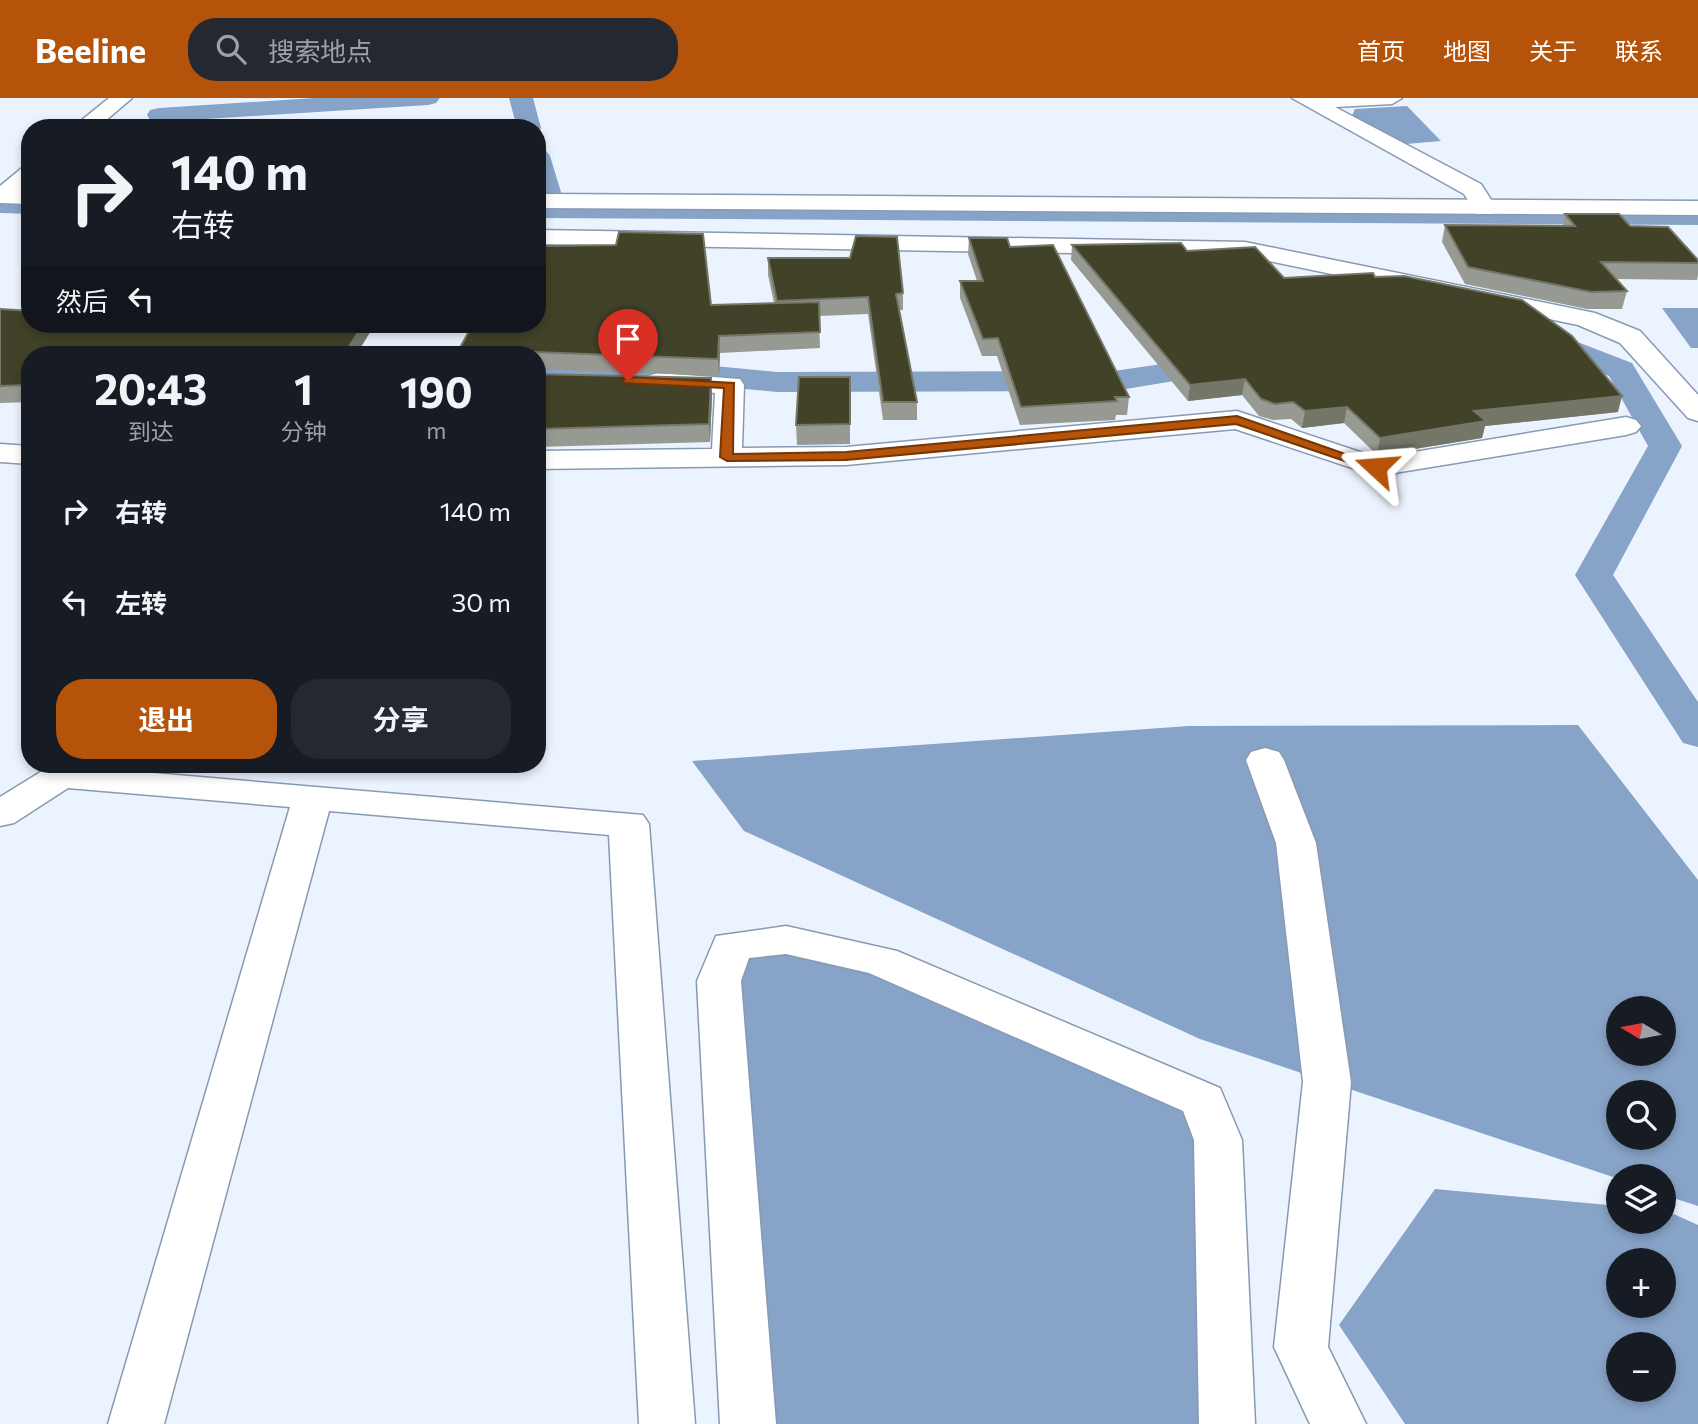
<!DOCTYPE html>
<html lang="zh">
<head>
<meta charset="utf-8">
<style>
	:root { --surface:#171b24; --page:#242831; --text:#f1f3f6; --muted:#9ea1a6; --accent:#b45309 }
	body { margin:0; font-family:Commissioner,"Noto Sans SC",sans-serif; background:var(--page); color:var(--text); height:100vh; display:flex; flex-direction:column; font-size:26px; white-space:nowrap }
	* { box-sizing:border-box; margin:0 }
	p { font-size:23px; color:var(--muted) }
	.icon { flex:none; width:38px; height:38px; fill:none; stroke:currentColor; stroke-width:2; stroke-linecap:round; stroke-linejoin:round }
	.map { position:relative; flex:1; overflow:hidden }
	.side { position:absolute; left:21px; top:248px; width:525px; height:427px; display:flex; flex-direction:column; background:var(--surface); border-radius:28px; box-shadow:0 4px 10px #0003 }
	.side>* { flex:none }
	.top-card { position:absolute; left:21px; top:21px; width:525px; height:214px; border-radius:28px; box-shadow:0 4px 10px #0003; background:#171b24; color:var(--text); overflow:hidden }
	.needle { width:46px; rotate:280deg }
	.tools { position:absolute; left:1606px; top:898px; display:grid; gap:14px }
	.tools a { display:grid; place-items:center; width:70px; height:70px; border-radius:50%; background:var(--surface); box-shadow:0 4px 10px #0003; font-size:35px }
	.pin { position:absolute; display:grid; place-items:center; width:60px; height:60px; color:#fff; margin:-72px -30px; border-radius:50% 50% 50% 0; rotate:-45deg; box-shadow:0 0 7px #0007 }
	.pin .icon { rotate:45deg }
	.me { position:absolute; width:77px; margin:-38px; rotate:289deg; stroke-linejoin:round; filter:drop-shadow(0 0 5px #0008) }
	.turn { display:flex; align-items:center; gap:24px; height:147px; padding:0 35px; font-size:32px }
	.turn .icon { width:91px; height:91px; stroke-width:2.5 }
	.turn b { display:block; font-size:49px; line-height:60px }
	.then { display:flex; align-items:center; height:66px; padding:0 35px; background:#0003; gap:14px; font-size:26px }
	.eta { display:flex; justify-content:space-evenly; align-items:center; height:119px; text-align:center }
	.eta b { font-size:42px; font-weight:700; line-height:49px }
	.primary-button { display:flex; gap:14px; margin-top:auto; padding:14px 35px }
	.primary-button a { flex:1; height:80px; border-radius:28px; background:var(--accent); color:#fff; font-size:28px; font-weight:700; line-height:80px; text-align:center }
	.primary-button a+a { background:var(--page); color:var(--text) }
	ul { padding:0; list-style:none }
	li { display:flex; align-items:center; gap:21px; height:91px; padding:0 35px }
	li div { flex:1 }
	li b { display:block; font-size:26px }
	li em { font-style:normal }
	header { display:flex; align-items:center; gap:42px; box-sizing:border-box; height:98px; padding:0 35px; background:var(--accent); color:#fff }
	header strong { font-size:33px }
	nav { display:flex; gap:38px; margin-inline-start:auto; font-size:24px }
	.search { width:490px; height:63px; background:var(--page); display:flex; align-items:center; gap:18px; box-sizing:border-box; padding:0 24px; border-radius:28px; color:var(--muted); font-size:26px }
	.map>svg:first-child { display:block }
</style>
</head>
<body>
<header>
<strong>Beeline</strong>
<div class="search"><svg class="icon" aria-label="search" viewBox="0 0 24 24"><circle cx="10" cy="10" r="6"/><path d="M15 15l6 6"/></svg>搜索地点</div>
<nav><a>首页</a><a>地图</a><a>关于</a><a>联系</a></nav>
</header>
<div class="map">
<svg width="1698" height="1326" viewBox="0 0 1698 1326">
	<rect width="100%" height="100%" fill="#ebf3fe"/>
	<g fill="#87a3c7" fill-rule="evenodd">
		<path d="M 1407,8 L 1441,43 L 1406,46 L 1352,18 L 1355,11 Z"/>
		<path d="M 1662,210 L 1698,210 L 1698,250 L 1691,250 Z"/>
		<path d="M 1578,627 L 1698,782 L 1698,1108 L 1664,1097 L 1664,1078 L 1619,1078 L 1619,1081 L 1200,941 L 744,733 L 692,663 L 1189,628 ZM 1619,910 L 1664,910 L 1664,956 L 1619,956 ZM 1619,994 L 1664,994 L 1664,1040 L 1619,1040 Z"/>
		<path d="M 768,852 L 862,867 L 1198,1017 L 1204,1326 L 768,1326 L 731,870 Z"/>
		<path d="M 1435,1091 L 1619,1108 L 1619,1124 L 1664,1124 L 1667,1113 L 1698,1127 L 1698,1326 L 1405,1326 L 1339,1227 ZM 1664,1162 L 1664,1208 L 1619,1208 L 1619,1162 ZM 1664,1246 L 1664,1292 L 1619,1292 L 1619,1246 Z"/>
	</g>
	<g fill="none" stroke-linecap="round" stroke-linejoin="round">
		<g fill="#87a3c7" fill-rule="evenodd">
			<path d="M 315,0 L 440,0 L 436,5 L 428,7 L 159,24 L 150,22 L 147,17 L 150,12 L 159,10 Z"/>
			<path d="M 509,0 L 533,0 L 541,30 L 538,35 L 537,30 L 517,30 Z"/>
			<path d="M 537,50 L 546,53 L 550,58 L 564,104 L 1698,111 L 1698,127 L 537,120 Z"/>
			<path d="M 0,99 L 30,100 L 30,116 L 0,115 Z"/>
			<path d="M 1536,228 L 1632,265 L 1682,348 L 1613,477 L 1698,604 L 1698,649 L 1683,645 L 1575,477 L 1648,348 L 1609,278 L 1525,244 L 1521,237 L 1525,230 Z"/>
			<path d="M 1223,257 L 1234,259 L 1239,266 L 1234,273 L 1114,293 L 777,294 L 609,278 L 537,282 L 537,262 L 609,258 L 777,274 L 1114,273 Z"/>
		</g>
		<g stroke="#889ab3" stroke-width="3">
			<g id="street">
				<path d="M 109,0 L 132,0 L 97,30 L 72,30 Z"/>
				<path d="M 1292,0 L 1402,0 L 1392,6 L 1335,9 L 1481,86 L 1497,111 L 1493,116 L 1477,116 L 1464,96 Z"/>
				<path d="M 30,68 L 30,87 L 10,103 L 0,105 L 0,88 L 22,70 Z"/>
				<path d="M 537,132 L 1245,144 L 1595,215 L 1640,233 L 1698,297 L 1698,323 L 1688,320 L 1620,245 L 1578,227 L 1245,158 L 537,146 Z"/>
				<path d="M 658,275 L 740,281 L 744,287 L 742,350 L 846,349 L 1237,313 L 1378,360 L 1626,319 L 1636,322 L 1641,328 L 1636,334 L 1626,337 L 1376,378 L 1235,331 L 846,367 L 537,371 L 537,353 L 712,351 L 715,295 L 648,290 L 644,284 L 648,278 Z"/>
				<path d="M 0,346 L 30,348 L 30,366 L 0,364 Z"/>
				<path d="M 1265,650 L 1279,654 L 1284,662 L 1316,745 L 1351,984 L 1328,1249 L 1366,1326 L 1310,1326 L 1274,1249 L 1303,984 L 1276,745 L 1246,662 L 1251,654 Z"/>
				<path d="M 59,667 L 643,717 L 649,726 L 695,1326 L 639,1326 L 609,737 L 329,713 L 164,1326 L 108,1326 L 290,709 L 68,690 L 14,725 L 0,728 L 0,699 L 47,670 Z"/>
				<path d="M 786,828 L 897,853 L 1220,990 L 1242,1042 L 1255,1326 L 1199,1326 L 1194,1042 L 1183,1013 L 869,875 L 786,856 L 749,860 L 741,883 L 776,1326 L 720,1326 L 697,883 L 716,838 Z"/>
			</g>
		</g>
		<g stroke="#889ab3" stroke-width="3">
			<g id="secondary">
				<path d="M 0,91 L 30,92 L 30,106 L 0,105 Z"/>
				<path d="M 537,96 L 1698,103 L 1698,117 L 537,110 Z"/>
			</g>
		</g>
		<use href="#street" fill="#fff" fill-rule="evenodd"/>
		<use href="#secondary" fill="#fff" fill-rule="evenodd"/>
	</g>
	<g fill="#969a93">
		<path d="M 1565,116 L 1630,128 L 1698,162 L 1698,177 L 1697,182 L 1616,181 L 1627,193 L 1622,211 L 1587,211 L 1465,186 L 1442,144 L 1445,127 L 1563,128 Z"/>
		<path d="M 969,140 L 1010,149 L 1129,299 L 1127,317 L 1116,317 L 1115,322 L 1020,327 L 997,258 L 982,258 L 960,200 L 960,183 L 977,183 L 968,156 Z"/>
		<path d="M 1072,147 L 1187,153 L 1284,180 L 1375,179 L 1618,314 L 1485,328 L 1482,340 L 1377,357 L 1344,325 L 1302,330 L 1291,321 L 1273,322 L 1259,318 L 1242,297 L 1188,303 L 1071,162 Z"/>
		<path d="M 768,160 L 903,195 L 903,212 L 899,212 L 917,304 L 917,322 L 883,322 L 868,216 L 819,218 L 820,250 L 720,255 L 719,278 L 537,271 L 537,257 L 456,257 L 473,226 L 460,226 L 537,226 L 711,207 L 774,205 L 768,177 Z"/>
		<path d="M 0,211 L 30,226 L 375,226 L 356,257 L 30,257 L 30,304 L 0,305 Z"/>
		<path d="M 537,276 L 711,280 L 712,298 L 710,344 L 537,349 Z"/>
		<path d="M 850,279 L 850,346 L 797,347 L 796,327 Z"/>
	</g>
	<g fill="#747768">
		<path d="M 363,226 L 375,226 L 356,257 L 344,257 Z"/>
		<path d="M 719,238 L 720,255 L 719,278 L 718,261 Z"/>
		<path d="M 711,280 L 712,298 L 710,344 L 709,326 Z"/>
		<path d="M 1245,281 L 1242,297 L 1188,303 L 1190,287 Z"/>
		<path d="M 1622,298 L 1618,314 L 1485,328 L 1482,340 L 1377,357 L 1380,340 L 1474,313 Z"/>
		<path d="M 1347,309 L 1344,325 L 1302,330 L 1305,313 Z"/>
	</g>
	<g fill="#414228" stroke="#747768" stroke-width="2">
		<path d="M 1565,116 L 1619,116 L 1630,128 L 1668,129 L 1698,162 L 1698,165 L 1601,164 L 1627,193 L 1591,194 L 1468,169 L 1445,127 L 1575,128 Z"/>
		<path d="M 619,134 L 703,136 L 711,207 L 819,204 L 820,234 L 719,238 L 718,261 L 535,254 L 533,257 L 456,257 L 473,226 L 537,226 L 537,148 L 616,147 Z"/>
		<path d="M 856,138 L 897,139 L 903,195 L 896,196 L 917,304 L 883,304 L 868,199 L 777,203 L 768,160 L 850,160 Z"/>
		<path d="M 969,140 L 1007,140 L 1010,149 L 1053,147 L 1129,299 L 1115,299 L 1117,303 L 1021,309 L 998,240 L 983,241 L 960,183 L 983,183 Z"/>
		<path d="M 1181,145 L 1187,153 L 1255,149 L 1284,180 L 1373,175 L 1375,179 L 1404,178 L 1522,202 L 1572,238 L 1622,298 L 1474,313 L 1486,323 L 1380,340 L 1347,309 L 1305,313 L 1293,304 L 1275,306 L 1261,301 L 1245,281 L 1190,287 L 1072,147 Z"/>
		<path d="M 0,211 L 30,213 L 30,226 L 363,226 L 344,257 L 30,257 L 30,287 L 0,288 Z"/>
		<path d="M 537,276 L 711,280 L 709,326 L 537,331 Z"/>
		<path d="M 799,279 L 850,279 L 850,326 L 796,327 Z"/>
	</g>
	<path fill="#b45309" stroke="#753606" stroke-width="2" d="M 628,279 L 734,285 L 733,356 L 846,354 L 1237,318 L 1382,369 L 1371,372 L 1236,326 L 846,362 L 727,363 L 720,359 L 724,290 L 624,285 L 622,283 Z"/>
</svg>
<div class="tools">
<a><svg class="needle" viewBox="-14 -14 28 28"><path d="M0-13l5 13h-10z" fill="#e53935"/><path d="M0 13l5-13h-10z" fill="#9ea1a6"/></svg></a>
<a><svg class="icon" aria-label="search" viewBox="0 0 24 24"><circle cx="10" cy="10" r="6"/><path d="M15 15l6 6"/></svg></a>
<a><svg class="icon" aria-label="layers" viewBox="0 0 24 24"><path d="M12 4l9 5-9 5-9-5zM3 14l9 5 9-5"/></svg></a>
<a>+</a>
<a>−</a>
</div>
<div class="pin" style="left:628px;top:283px;background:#d93025"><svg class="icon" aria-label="arrive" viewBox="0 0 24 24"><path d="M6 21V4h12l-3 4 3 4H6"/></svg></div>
<svg class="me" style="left:1376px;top:369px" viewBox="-20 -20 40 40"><path d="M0-17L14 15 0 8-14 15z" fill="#b45309" stroke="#fff" stroke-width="4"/></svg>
<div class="top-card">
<div class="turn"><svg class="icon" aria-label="right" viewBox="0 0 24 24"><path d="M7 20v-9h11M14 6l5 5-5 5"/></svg><div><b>140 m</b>右转</div></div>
<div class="then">然后<svg class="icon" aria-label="left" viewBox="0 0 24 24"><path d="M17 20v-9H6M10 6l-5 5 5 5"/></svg></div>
</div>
<section class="side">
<div class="eta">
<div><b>20:43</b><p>到达</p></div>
<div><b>1</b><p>分钟</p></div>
<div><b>190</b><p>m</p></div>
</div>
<ul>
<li><svg class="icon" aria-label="right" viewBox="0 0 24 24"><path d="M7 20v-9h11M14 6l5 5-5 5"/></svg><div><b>右转</b></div><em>140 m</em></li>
<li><svg class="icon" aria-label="left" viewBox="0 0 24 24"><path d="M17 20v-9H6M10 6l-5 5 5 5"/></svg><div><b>左转</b></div><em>30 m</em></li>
</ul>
<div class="primary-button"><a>退出</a><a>分享</a></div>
</section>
</div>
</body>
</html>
